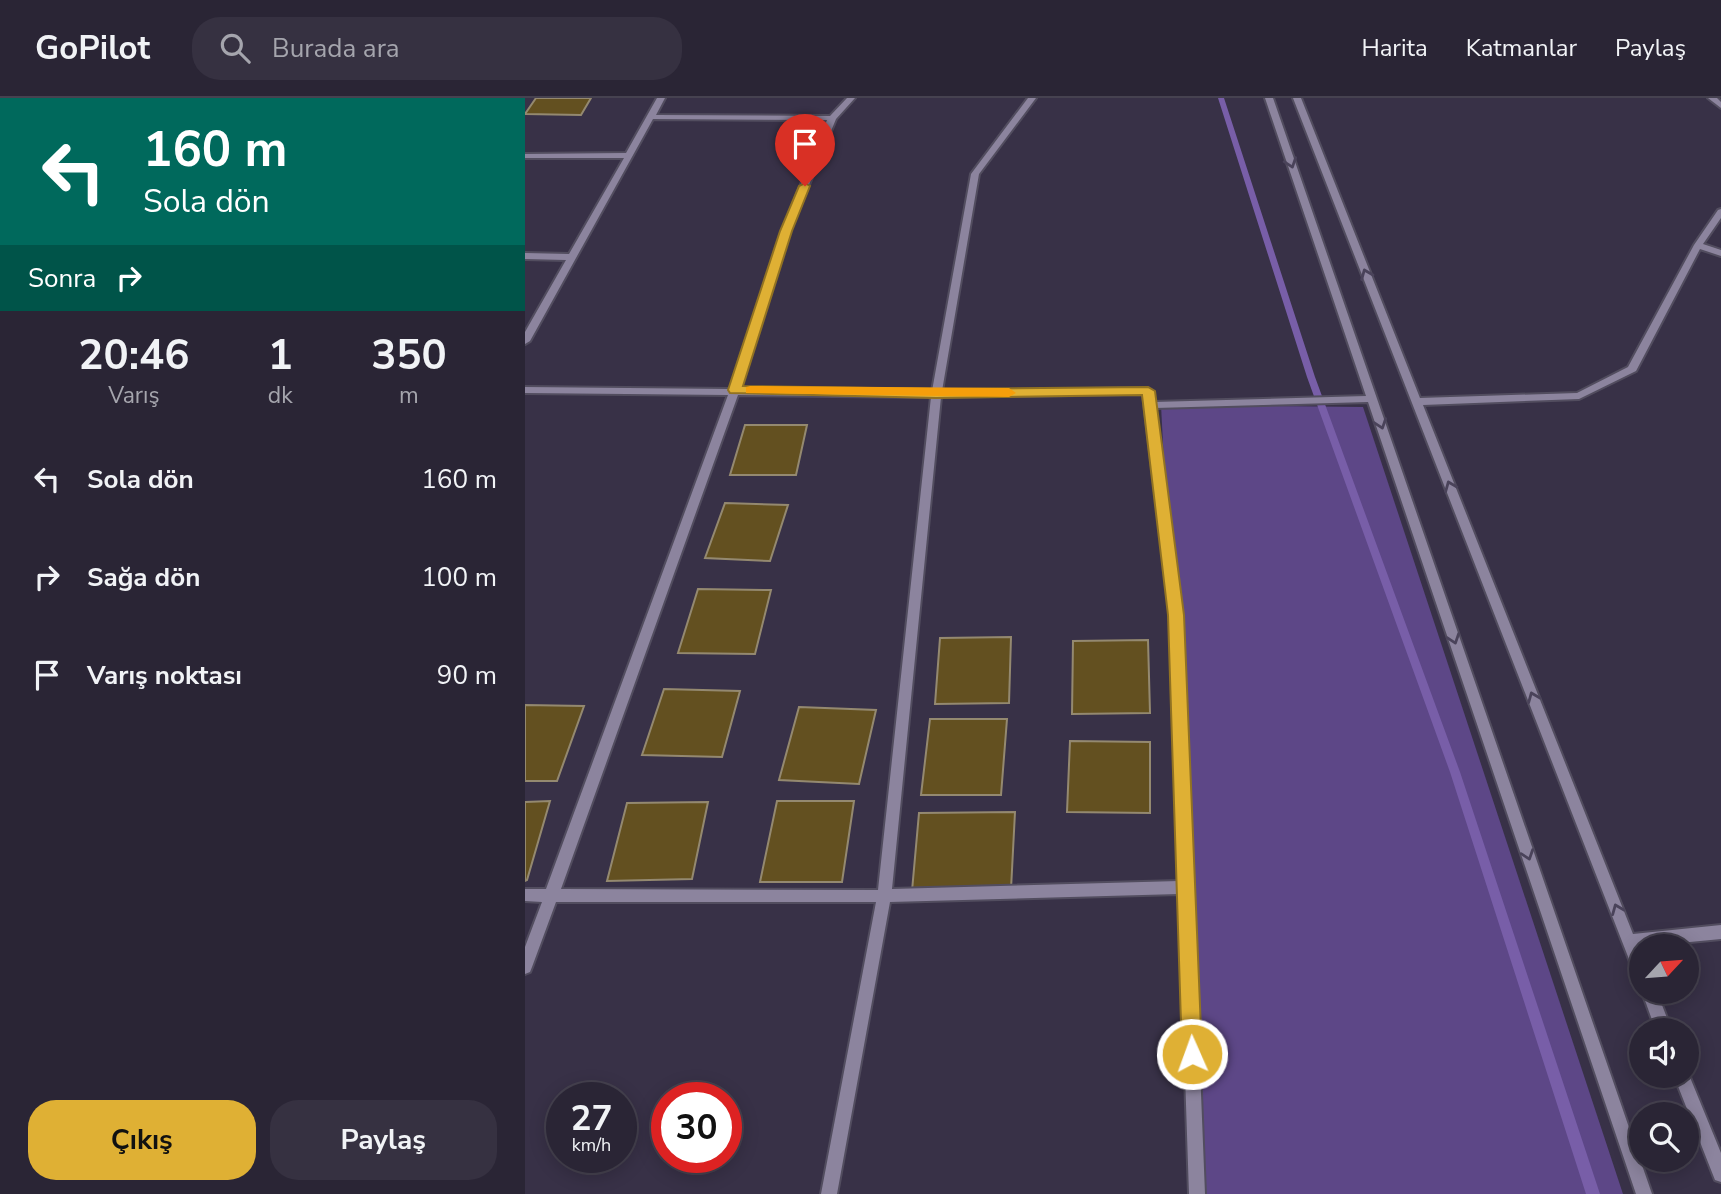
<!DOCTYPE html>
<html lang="tr">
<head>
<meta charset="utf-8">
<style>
	:root { --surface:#2a2535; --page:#363141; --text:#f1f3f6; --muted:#a5a5ad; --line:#464250; --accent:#dfb034 }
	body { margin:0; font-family:"Nunito Sans",sans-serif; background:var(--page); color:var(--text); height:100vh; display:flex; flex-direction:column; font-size:26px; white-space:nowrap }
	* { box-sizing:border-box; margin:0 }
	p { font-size:23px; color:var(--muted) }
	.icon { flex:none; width:38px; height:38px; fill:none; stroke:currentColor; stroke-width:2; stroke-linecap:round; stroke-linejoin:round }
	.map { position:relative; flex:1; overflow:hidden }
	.details { display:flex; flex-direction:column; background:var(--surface); width:525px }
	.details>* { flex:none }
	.top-card { background:#00695c; color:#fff; overflow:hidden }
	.needle { width:46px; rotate:64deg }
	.fabs { position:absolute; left:1104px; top:836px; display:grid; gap:14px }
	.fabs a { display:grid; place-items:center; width:70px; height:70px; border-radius:50%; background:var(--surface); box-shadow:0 4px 18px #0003,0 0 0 2px var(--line); font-size:35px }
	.speed { position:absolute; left:21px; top:984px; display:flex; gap:14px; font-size:35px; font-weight:700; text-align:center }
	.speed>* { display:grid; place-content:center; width:91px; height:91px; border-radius:50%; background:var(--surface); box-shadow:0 4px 18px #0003,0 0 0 2px var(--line); line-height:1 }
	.speed small { font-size:18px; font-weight:400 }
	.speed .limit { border:10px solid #d22; background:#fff; color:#111 }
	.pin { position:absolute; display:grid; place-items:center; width:60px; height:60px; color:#fff; margin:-72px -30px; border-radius:50% 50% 50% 0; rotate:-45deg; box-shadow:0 0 7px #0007 }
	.pin .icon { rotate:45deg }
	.me { position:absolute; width:77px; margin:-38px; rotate:358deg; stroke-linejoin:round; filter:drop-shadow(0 0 5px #0008) }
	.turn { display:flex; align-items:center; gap:24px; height:147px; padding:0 28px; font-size:32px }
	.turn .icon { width:91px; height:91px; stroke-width:2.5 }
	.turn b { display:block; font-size:49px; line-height:60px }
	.then { display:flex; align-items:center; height:66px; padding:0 28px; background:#0003; gap:14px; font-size:26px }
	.eta { display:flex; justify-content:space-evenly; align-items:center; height:119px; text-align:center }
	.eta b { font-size:42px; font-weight:700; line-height:49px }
	.action { display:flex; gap:14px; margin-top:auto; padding:14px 28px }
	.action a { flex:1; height:80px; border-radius:28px; background:var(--accent); color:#111; font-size:28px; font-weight:700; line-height:80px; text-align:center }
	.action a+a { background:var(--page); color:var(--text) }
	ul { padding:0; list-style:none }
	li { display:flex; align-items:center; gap:21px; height:98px; padding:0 28px }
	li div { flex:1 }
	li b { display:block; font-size:26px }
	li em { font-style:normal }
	header { display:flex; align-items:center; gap:42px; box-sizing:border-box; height:98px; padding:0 35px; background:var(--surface); border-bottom:2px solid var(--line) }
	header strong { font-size:33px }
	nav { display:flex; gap:38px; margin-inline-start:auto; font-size:24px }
	.search { width:490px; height:63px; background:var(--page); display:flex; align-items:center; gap:18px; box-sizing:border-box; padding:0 24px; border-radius:28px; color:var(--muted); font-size:26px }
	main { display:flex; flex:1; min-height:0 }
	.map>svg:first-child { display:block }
</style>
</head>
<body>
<header>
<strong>GoPilot</strong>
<div class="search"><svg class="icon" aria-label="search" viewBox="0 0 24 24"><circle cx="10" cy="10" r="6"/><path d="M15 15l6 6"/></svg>Burada ara</div>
<nav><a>Harita</a><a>Katmanlar</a><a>Paylaş</a></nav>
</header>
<main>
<section class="details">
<div class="top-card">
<div class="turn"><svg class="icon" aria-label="left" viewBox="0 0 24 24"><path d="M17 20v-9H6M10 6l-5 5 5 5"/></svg><div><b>160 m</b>Sola dön</div></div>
<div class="then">Sonra<svg class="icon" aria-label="right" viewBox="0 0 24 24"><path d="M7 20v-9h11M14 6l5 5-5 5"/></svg></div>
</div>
<div class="eta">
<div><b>20:46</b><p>Varış</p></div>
<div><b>1</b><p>dk</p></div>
<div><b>350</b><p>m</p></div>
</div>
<ul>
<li><svg class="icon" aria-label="left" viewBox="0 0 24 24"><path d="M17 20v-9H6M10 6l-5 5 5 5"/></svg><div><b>Sola dön</b></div><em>160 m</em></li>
<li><svg class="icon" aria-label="right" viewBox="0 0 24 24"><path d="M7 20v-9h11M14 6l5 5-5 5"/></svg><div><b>Sağa dön</b></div><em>100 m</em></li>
<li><svg class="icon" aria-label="arrive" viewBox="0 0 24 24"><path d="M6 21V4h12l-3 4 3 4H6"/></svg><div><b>Varış noktası</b></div><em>90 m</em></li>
</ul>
<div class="action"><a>Çıkış</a><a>Paylaş</a></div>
</section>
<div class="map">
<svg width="1196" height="1096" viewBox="0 0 1196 1096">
	<rect width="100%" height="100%" fill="#383147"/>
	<path fill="#5d4787" d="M 636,307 L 838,309 L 1098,1096 L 677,1096 Z"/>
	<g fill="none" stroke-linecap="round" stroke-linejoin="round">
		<path fill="#785ea8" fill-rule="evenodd" d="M 693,0 L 699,0 L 790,279 L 935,674 L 1075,1096 L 1061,1096 L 925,674 L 782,279 Z"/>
	</g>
	<g fill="#635020" stroke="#948970" stroke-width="2">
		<path d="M 11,0 L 66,0 L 56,17 L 0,16 Z"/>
		<path d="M 220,327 L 282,327 L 271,377 L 205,377 Z"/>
		<path d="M 200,405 L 263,407 L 245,463 L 180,460 Z"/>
		<path d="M 173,491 L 246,492 L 230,556 L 153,555 Z"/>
		<path d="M 486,539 L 484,605 L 410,606 L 415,540 Z"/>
		<path d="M 623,542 L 625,615 L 547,616 L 548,543 Z"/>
		<path d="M 139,591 L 215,593 L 197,659 L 117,657 Z"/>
		<path d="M 0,607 L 59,608 L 32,683 L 0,683 Z"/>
		<path d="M 274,609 L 351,612 L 334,686 L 254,682 Z"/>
		<path d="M 405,621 L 482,621 L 476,697 L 396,697 Z"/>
		<path d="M 545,643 L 625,644 L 625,715 L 542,714 Z"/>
		<path d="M 25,703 L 2,782 L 0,783 L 0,704 Z"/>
		<path d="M 252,703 L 329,703 L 317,784 L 235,784 Z"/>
		<path d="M 183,704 L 167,781 L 82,783 L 102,705 Z"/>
		<path d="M 490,714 L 486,791 L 387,793 L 394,715 Z"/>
	</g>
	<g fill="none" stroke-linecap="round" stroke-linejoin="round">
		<g stroke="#524d5f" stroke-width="4">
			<g id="minor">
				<path d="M 132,0 L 140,0 L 131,17 L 305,18 L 322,0 L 330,0 L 311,21 L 265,133 L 215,291 L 407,293 L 446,76 L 503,0 L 511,0 L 454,76 L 417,293 L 623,290 L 628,293 L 629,304 L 841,298 L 740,0 L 748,0 L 1127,1096 L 1111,1096 L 843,304 L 630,310 L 657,517 L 680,1096 L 664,1096 L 654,796 L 365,804 L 312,1096 L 296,1096 L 351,804 L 31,804 L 7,869 L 5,874 L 0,876 L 0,849 L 17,804 L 0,803 L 0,791 L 21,791 L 203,297 L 0,295 L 0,289 L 205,291 L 257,133 L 302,22 L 128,21 L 5,243 L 0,246 L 0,234 L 41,162 L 0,161 L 0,155 L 44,156 L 99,60 L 0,60 L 0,56 L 101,55 ZM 618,296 L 645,517 L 654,783 L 367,791 L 416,299 ZM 213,297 L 406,299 L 353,792 L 36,791 Z"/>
				<path d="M 768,0 L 776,0 L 895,300 L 1052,295 L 1103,269 L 1169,147 L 1193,112 L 1196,111 L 1196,120 L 1178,146 L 1196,152 L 1196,158 L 1175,151 L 1111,273 L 1054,301 L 898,307 L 1108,836 L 1196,827 L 1196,841 L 1113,849 L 1116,857 L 1116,881 L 1111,879 L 1109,874 Z"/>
				<path d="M 1183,0 L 1192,0 L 1196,4 L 1196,10 Z"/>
				<path d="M 1117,894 L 1132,894 L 1147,933 L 1131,933 Z"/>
				<path d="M 1162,972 L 1196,1055 L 1196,1084 L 1190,1082 L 1149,978 L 1162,978 Z"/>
			</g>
		</g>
		<use href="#minor" fill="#8c849e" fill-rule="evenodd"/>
	</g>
	<defs><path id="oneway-chevron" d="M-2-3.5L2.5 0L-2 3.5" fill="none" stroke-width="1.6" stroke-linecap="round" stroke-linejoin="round" transform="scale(1.75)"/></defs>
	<g stroke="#4a435a">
		<use href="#oneway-chevron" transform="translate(766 65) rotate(71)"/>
		<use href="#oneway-chevron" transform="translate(841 176) rotate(-112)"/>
		<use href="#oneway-chevron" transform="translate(856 326) rotate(71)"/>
		<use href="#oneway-chevron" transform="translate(925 388) rotate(-112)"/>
		<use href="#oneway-chevron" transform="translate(929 541) rotate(71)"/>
		<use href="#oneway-chevron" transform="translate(1008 599) rotate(-112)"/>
		<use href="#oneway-chevron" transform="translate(1003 757) rotate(71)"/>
		<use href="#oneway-chevron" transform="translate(1092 811) rotate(-112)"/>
	</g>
	<path fill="#dfb034" stroke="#917222" stroke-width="2" d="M 280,85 L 285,88 L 267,133 L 218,288 L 411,291 L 623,289 L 630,293 L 659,517 L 677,956 L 674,963 L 667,966 L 660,963 L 657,956 L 643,517 L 617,297 L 411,300 L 205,295 L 203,292 L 255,133 L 274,88 Z"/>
	<path fill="#f59e0b" d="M 225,288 L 484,290 L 491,295 L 484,299 L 221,295 L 221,289 Z"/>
</svg>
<div class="fabs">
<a><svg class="needle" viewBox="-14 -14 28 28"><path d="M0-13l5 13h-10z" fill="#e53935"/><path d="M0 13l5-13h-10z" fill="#a5a5ad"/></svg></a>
<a><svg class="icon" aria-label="sound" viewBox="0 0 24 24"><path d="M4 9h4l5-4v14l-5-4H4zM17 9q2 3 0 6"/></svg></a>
<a><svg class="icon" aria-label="search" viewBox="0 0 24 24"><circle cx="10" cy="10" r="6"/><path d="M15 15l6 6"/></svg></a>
</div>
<div class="speed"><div>27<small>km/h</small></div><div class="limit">30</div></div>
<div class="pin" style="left:280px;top:88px;background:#d93025"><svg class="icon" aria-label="arrive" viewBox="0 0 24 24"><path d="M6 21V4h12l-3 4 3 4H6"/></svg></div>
<svg class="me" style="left:667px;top:956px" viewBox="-20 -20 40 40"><circle r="17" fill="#dfb034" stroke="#fff" stroke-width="3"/><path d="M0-11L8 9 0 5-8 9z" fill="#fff"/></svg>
</div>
</main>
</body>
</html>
